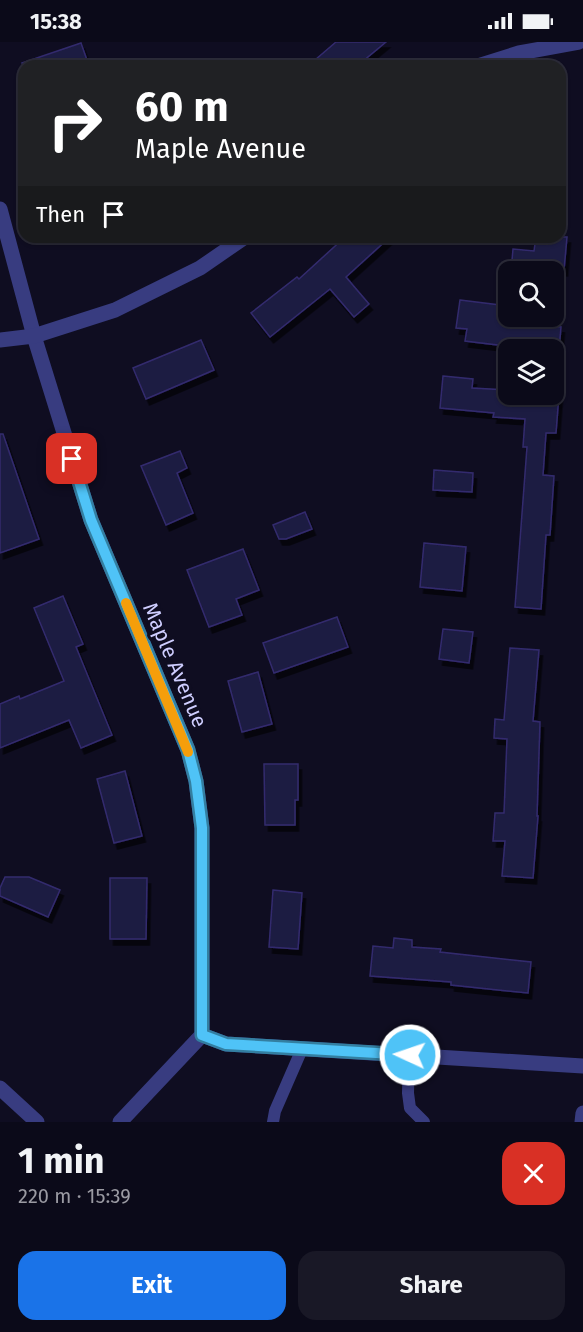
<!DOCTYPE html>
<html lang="en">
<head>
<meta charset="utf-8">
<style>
	:root { --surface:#0b0a19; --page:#191826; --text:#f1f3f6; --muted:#9a9aa2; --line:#2b2b38; --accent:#1a73e8 }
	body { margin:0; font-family:"Fira Sans",sans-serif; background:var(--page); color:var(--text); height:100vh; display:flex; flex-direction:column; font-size:22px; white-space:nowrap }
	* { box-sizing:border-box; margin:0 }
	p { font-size:20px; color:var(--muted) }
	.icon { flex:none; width:33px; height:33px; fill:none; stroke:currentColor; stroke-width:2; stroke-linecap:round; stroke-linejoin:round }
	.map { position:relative; height:1080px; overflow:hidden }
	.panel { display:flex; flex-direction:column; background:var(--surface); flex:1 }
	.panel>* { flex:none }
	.banner { position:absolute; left:18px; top:18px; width:548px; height:183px; border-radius:18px; box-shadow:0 2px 4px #0004,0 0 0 2px var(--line); background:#202124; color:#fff; overflow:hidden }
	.controls { position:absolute; left:498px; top:219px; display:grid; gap:12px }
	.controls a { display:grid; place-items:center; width:66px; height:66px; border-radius:12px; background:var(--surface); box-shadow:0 2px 4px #0004,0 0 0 2px var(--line); font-size:30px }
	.pin { position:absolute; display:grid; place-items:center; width:51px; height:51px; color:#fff; margin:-26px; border-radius:12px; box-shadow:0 3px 9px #0006 }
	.me { position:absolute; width:66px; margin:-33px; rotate:273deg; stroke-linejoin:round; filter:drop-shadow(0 0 4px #0008) }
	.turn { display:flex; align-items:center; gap:21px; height:126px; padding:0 18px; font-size:27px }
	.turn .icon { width:78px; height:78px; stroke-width:2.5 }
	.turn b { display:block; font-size:42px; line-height:51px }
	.then { display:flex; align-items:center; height:57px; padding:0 18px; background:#0003; gap:12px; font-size:22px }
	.round { display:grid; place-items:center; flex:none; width:63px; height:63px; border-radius:18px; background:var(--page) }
	.headline { display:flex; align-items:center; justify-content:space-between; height:102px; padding:0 18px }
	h1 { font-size:36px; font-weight:700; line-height:45px }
	.button { display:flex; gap:12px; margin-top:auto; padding:12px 18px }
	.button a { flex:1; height:69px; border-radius:18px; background:var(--accent); color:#fff; font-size:24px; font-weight:700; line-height:69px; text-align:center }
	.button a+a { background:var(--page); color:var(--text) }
	.status { display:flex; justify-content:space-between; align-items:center; height:42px; padding:0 30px; background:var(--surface); direction:ltr }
	.status svg { height:16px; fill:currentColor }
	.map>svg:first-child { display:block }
</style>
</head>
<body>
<div class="status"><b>15:38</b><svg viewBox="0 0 49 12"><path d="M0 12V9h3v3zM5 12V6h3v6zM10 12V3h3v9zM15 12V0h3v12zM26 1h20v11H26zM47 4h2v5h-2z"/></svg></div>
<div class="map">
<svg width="583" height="1080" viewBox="0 0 583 1080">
	<defs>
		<filter id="shadow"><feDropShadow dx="3.5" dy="6" stdDeviation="0" flood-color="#0009"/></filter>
	</defs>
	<rect width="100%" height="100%" fill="#0f0d21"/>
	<g fill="#1e1a42" stroke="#332c6e" stroke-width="1.5" filter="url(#shadow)">
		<path d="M 336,0 L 386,0 L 357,24 L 308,24 Z"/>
		<path d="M 81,1 L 89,24 L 23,24 L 22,21 Z"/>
		<path d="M 345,195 L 390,195 L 346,235 L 369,262 L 354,275 L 330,247 L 270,295 L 251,271 L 297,235 L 299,237 Z"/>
		<path d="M 536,195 L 567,195 L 564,228 L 539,226 L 539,230 L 511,230 L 513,207 L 534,209 Z"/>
		<path d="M 460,258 L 508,264 L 508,274 L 514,274 L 513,279 L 561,285 L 559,308 L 540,308 L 465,299 L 467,287 L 456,286 Z"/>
		<path d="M 201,298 L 214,328 L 146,357 L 133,326 Z"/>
		<path d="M 443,334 L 473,337 L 472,346 L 508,348 L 508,352 L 559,352 L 556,391 L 546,391 L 543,433 L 554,434 L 550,493 L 546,493 L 541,567 L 515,565 L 527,405 L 523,405 L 525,377 L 493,375 L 494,371 L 440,366 Z"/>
		<path d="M 0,392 L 3,392 L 39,497 L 0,511 Z"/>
		<path d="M 180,409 L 187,426 L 177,431 L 193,471 L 166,483 L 141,424 Z"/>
		<path d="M 434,428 L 473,431 L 472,450 L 433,448 Z"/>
		<path d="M 305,470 L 312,487 L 286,497 L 279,497 L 273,483 Z"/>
		<path d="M 424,501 L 466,505 L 462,549 L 420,545 Z"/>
		<path d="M 243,507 L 259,548 L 236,557 L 242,573 L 209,585 L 187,528 Z"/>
		<path d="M 63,554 L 83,602 L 76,605 L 112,693 L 81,706 L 69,678 L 0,706 L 0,662 L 19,654 L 20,657 L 64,639 L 34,566 Z"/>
		<path d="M 337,575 L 348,605 L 274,631 L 263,601 Z"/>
		<path d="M 443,587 L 473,590 L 469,621 L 439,617 Z"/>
		<path d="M 510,606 L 539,608 L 533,679 L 540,680 L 537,774 L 538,774 L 533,836 L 502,834 L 505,799 L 493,799 L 495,771 L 504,771 L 507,697 L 494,696 L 495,677 L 504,678 Z"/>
		<path d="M 258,630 L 272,682 L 242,690 L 228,639 Z"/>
		<path d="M 264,722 L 298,722 L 298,758 L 295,758 L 295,783 L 265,783 Z"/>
		<path d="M 125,729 L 142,794 L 114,801 L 97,737 Z"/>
		<path d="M 5,835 L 29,835 L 60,848 L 48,875 L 0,854 L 0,846 Z"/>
		<path d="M 110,836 L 147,836 L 146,897 L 110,897 Z"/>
		<path d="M 273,848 L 302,851 L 298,907 L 269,905 Z"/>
		<path d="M 394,896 L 412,898 L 412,905 L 441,907 L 440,910 L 531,920 L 528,951 L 451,943 L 451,940 L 370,934 L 373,904 L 393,906 Z"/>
	</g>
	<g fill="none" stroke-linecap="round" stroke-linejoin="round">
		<g stroke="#383c80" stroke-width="12">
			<path d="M 409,1013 L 408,1051 L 410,1066 L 424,1080"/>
			<path d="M 273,1080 L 275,1069 L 302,1007"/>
		</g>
		<g stroke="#383c80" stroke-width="15">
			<path d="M 478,24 L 519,11 L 579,0"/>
			<path d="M 0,167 L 34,294 L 91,478 L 188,708 L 196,739 L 202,786 L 202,993 L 120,1080"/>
			<path d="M 0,298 L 34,294 L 115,268 L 200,226 L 245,195"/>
			<path d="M 202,993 L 226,1002 L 583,1024"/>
		</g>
		<g stroke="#383c80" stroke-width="15">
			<path d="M 0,1046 L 37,1080"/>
			<path d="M 582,1080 L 583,1071"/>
		</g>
	</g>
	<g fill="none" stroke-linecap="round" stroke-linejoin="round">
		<g stroke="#337fa1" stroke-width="15">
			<path id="route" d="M 72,417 L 91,478 L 188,708 L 196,739 L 202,786 L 202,993 L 226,1002 L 410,1013"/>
		</g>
		<use href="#route" stroke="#4fc3f7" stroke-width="10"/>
		<path stroke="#f59e0b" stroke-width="10" d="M 126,561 L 188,710"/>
	</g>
	<g text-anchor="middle" stroke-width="6" stroke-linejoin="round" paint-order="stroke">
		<g font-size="21" fill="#cfceff" stroke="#0f0d21">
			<text transform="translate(175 623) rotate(67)" y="7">Maple Avenue</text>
		</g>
	</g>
</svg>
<div class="controls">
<a><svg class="icon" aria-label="search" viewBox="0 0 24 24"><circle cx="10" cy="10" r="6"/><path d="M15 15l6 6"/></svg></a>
<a><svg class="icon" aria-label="layers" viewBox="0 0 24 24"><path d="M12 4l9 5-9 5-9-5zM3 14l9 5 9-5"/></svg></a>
</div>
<div class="pin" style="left:72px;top:417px;background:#d93025"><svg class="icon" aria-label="arrive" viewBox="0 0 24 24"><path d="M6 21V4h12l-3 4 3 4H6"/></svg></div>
<svg class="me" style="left:410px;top:1013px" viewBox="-20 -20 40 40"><circle r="17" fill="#4fc3f7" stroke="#fff" stroke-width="3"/><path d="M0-11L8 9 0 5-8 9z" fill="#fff"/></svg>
<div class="banner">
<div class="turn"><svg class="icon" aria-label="right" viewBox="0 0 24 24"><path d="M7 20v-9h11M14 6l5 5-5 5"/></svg><div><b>60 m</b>Maple Avenue</div></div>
<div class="then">Then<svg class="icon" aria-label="arrive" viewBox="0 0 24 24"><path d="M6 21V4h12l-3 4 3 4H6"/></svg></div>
</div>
</div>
<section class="panel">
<div class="headline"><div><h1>1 min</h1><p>220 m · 15:39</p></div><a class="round" style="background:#d93025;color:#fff"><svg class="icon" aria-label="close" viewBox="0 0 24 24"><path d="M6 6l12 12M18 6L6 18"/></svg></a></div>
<div class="button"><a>Exit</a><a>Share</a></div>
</section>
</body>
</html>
